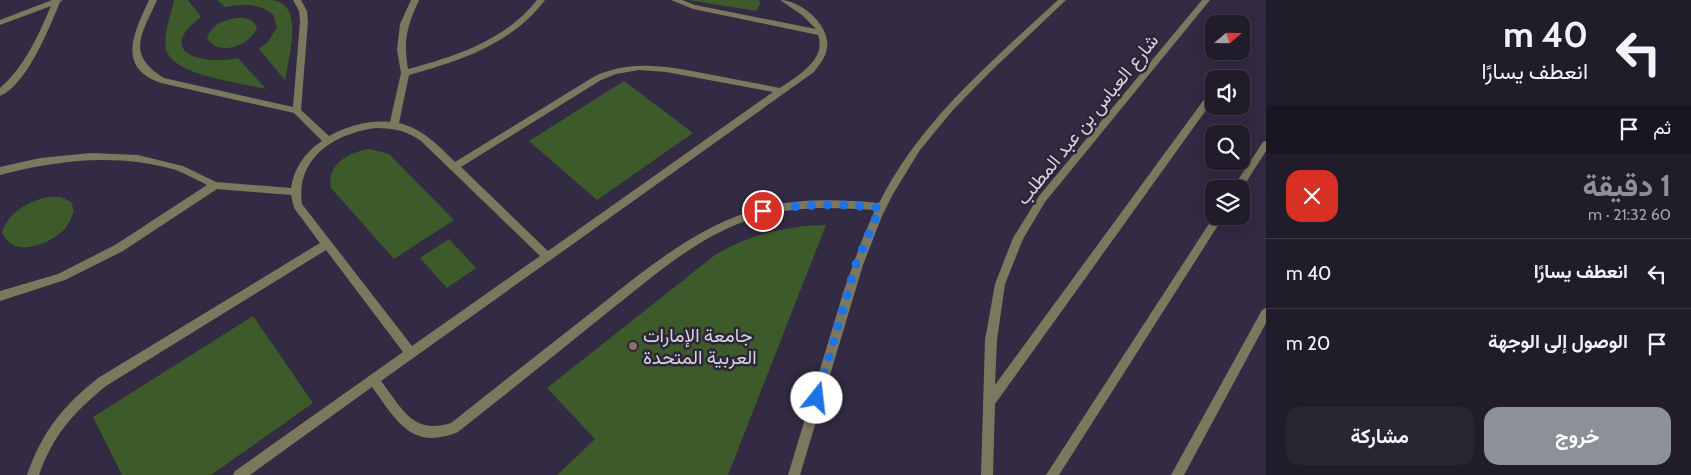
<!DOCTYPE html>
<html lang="ar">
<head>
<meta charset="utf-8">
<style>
	:root { --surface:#211c2a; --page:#292532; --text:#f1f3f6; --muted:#a2a1a8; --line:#3e3a47; --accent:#8c9099 }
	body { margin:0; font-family:Cabin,Vazirmatn,sans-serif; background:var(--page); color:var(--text); direction:rtl; height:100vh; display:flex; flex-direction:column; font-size:19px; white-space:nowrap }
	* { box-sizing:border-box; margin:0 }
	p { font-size:16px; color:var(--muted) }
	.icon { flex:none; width:28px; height:28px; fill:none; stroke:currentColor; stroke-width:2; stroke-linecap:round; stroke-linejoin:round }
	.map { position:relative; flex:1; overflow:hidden; direction:ltr }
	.panel { display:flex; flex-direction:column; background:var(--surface); width:425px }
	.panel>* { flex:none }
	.banner { background:#211c2a; color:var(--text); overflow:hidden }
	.needle { width:32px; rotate:70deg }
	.fabs { position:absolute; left:1205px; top:15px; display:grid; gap:10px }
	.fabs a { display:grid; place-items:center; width:45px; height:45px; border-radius:10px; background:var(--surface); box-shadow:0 5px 20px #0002,0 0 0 1px var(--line); font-size:25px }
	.pin { position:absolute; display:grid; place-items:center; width:42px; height:42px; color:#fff; margin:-21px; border:2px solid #fff; border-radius:50%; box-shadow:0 1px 5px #0007 }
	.me { position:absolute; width:55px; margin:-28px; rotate:16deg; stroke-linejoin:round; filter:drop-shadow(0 0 4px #0008) }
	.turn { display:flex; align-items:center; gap:18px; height:105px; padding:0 20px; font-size:22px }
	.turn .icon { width:65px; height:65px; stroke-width:2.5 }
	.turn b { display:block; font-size:35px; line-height:42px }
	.then { display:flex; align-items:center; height:48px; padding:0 20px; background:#0003; gap:10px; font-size:19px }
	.round { display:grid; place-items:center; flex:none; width:52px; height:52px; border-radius:15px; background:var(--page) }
	.headline { display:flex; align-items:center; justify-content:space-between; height:85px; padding:0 20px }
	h1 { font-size:30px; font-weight:700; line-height:38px; color:var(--accent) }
	.cta { display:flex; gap:10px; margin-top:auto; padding:10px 20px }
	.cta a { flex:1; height:58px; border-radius:15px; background:var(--accent); color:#fff; font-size:20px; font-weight:700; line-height:58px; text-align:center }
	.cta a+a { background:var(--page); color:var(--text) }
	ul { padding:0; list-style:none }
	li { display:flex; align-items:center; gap:15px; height:70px; padding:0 20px; border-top:1px solid var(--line) }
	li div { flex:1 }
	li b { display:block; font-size:19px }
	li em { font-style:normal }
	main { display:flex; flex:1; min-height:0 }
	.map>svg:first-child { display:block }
</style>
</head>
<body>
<main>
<section class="panel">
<div class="banner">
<div class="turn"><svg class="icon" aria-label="left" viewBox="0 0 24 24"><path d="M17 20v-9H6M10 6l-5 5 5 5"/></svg><div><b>40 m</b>انعطف يسارًا</div></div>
<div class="then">ثم<svg class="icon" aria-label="arrive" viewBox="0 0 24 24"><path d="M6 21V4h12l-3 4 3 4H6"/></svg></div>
</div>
<div class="headline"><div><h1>1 دقيقة</h1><p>60 m · 21:32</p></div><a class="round" style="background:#d93025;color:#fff"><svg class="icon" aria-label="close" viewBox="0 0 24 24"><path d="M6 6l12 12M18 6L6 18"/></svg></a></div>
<ul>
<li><svg class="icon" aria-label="left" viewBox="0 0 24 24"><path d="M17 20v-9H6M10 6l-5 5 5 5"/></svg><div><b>انعطف يسارًا</b></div><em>40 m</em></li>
<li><svg class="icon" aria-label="arrive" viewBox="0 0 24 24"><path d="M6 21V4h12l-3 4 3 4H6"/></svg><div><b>الوصول إلى الوجهة</b></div><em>20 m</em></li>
</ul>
<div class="cta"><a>خروج</a><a>مشاركة</a></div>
</section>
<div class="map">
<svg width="1266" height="475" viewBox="0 0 1266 475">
	<rect width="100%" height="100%" fill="#2c2638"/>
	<path fill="#332a43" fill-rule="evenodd" d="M 0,0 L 1266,0 L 1266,475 L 0,475 ZM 1214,24 L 1241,24 L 1241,51 L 1214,51 ZM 1214,79 L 1241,79 L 1241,106 L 1214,106 ZM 1214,134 L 1241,134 L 1241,161 L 1214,161 ZM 1214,189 L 1241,189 L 1241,216 L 1214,216 Z"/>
	<g fill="#3d5a2a">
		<path d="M 174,0 L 188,0 L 201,17 C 154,52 202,66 238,58 L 266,89 C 243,83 172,76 166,49 C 163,35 171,15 174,0 Z"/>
		<path d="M 217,0 C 235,0 255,0 272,0 C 306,4 288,59 285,80 L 259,49 L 268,42 L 277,27 L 273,14 C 258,3 242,4 225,7 Z"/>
		<path d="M 688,0 L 758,0 L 761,2 L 756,11 Z"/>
		<path d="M 237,18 C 246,18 252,18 257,27 C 252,45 218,58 207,38 C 212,24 223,20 237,18 Z"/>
		<path d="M 624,81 L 693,133 L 597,200 L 529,141 Z"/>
		<path d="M 370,149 L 389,154 L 454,220 L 394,259 L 331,188 C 326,164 349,152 370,149 Z"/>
		<path d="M 47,197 L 61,197 L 71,202 L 74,211 C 71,220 67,228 59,234 C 43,247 11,257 2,232 C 10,211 26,203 47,197 Z"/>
		<path d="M 826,225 L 728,475 L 557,475 L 595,439 L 547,388 L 715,255 C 751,234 785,226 826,225 Z"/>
		<path d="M 449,239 L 476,268 L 447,288 L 420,258 Z"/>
		<path d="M 253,316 L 313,403 L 211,475 L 122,475 L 93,417 Z"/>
	</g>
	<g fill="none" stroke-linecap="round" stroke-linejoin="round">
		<g fill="#7b785e" fill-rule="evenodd">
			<path d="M 52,0 L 63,0 L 60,2 C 50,27 26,86 0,96 L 0,88 C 25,66 38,36 51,6 L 0,25 L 0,20 Z"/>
			<path d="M 149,0 L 157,0 C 142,34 125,54 164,78 L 293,107 L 300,21 L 299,11 L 293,0 L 301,0 L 307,11 L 308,21 L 301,110 L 329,136 C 348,126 368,120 390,122 L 401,73 L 397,50 L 400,24 L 411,0 L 419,0 C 407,27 403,40 408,69 C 457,56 505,40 537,0 L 545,0 C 512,44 460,61 409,75 L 399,123 C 423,129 438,145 455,162 L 595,76 C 633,59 669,67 708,74 C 732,79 756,83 780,88 C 797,76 827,60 818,35 L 693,9 L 671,0 L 682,0 L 695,5 L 816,29 L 802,15 L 780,0 C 801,0 831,26 827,48 C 826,57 819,65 814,72 L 381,381 C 402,408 412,435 451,423 C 496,387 542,351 588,315 C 644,271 698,223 769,206 C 805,198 842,200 879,203 C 920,121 991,62 1058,0 L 1066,0 L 989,73 L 953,110 L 920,150 L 893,194 L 882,216 L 863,265 L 800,475 L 788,475 L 844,290 L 862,240 L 875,210 C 832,207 789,205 748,220 C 692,240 649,280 603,316 C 555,355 507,393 458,432 C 411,451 397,421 372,387 L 250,475 L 233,475 L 235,471 L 403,352 L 326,250 L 106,386 C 74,412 53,435 39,475 L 27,475 C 42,432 62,407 98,378 L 320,243 L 294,208 L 291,195 L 217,189 L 123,251 L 65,280 L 0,301 L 0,291 L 58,274 L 115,245 L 207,185 C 197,180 186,174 176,170 C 116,153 59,160 0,175 L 0,167 L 40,158 L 91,153 L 138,155 L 183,166 L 216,182 L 291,188 C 294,168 305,152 322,141 L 294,113 L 161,83 C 115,67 135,31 149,0 ZM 639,70 L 666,72 L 773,92 L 548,251 L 461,167 L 601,80 L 616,74 ZM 376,128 C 394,128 407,131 421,141 L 540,256 L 412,346 L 302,204 C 295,158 335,133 376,128 Z"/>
			<path d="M 1202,0 L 1210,0 L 1045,202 L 1023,239 L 1005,284 L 997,340 L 995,385 L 1211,90 L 1214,89 L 1214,99 L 995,404 L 993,475 L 981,475 L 985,340 L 995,284 L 1013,238 L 1039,196 Z"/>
			<path d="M 1226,72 L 1230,75 L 1228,79 L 1220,79 L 1223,73 Z"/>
			<path d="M 1266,141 L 1266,151 L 1241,190 L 1241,189 L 1232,189 L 1263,142 Z"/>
			<path d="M 1214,216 L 1224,216 L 1059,475 L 1046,475 Z"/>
			<path d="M 1266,308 L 1266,323 L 1184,475 L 1171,475 L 1262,310 Z"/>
		</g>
	</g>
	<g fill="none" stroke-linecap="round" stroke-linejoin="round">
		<path stroke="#1a73e8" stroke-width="9" stroke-dasharray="0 16.2" d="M 763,211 C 803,204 840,203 880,208 L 856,264 L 817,398"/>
	</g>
	<circle fill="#8d6e63" stroke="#2c2638" stroke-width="2" cx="633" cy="346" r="5"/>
	<g text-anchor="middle" stroke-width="5" stroke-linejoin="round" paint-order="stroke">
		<g font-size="19" fill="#d6d2df" stroke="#2c2638">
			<text transform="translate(1087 119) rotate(-51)" y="7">شارع العباس بن عبد المطلب</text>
		</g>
		<g font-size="19" fill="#d6d2df" stroke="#2c2638" text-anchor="start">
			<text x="643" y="342">جامعة الإمارات<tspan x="643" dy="22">العربية المتحدة</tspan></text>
		</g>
	</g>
</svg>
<div class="fabs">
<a><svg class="needle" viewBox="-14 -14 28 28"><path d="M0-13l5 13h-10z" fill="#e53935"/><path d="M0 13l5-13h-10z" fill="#a2a1a8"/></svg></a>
<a><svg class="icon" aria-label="sound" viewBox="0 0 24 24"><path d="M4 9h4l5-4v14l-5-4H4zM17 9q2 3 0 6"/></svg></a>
<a><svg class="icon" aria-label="search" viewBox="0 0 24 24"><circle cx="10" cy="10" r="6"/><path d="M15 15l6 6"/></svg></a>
<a><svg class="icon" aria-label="layers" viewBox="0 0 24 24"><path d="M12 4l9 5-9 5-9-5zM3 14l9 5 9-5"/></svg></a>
</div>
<div class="pin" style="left:763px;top:211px;background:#d93025"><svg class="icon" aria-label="arrive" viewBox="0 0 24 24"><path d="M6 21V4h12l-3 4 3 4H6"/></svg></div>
<svg class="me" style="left:817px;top:398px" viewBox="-20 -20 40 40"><circle r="19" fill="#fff"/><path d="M0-13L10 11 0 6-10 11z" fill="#1a73e8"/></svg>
</div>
</main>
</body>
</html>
